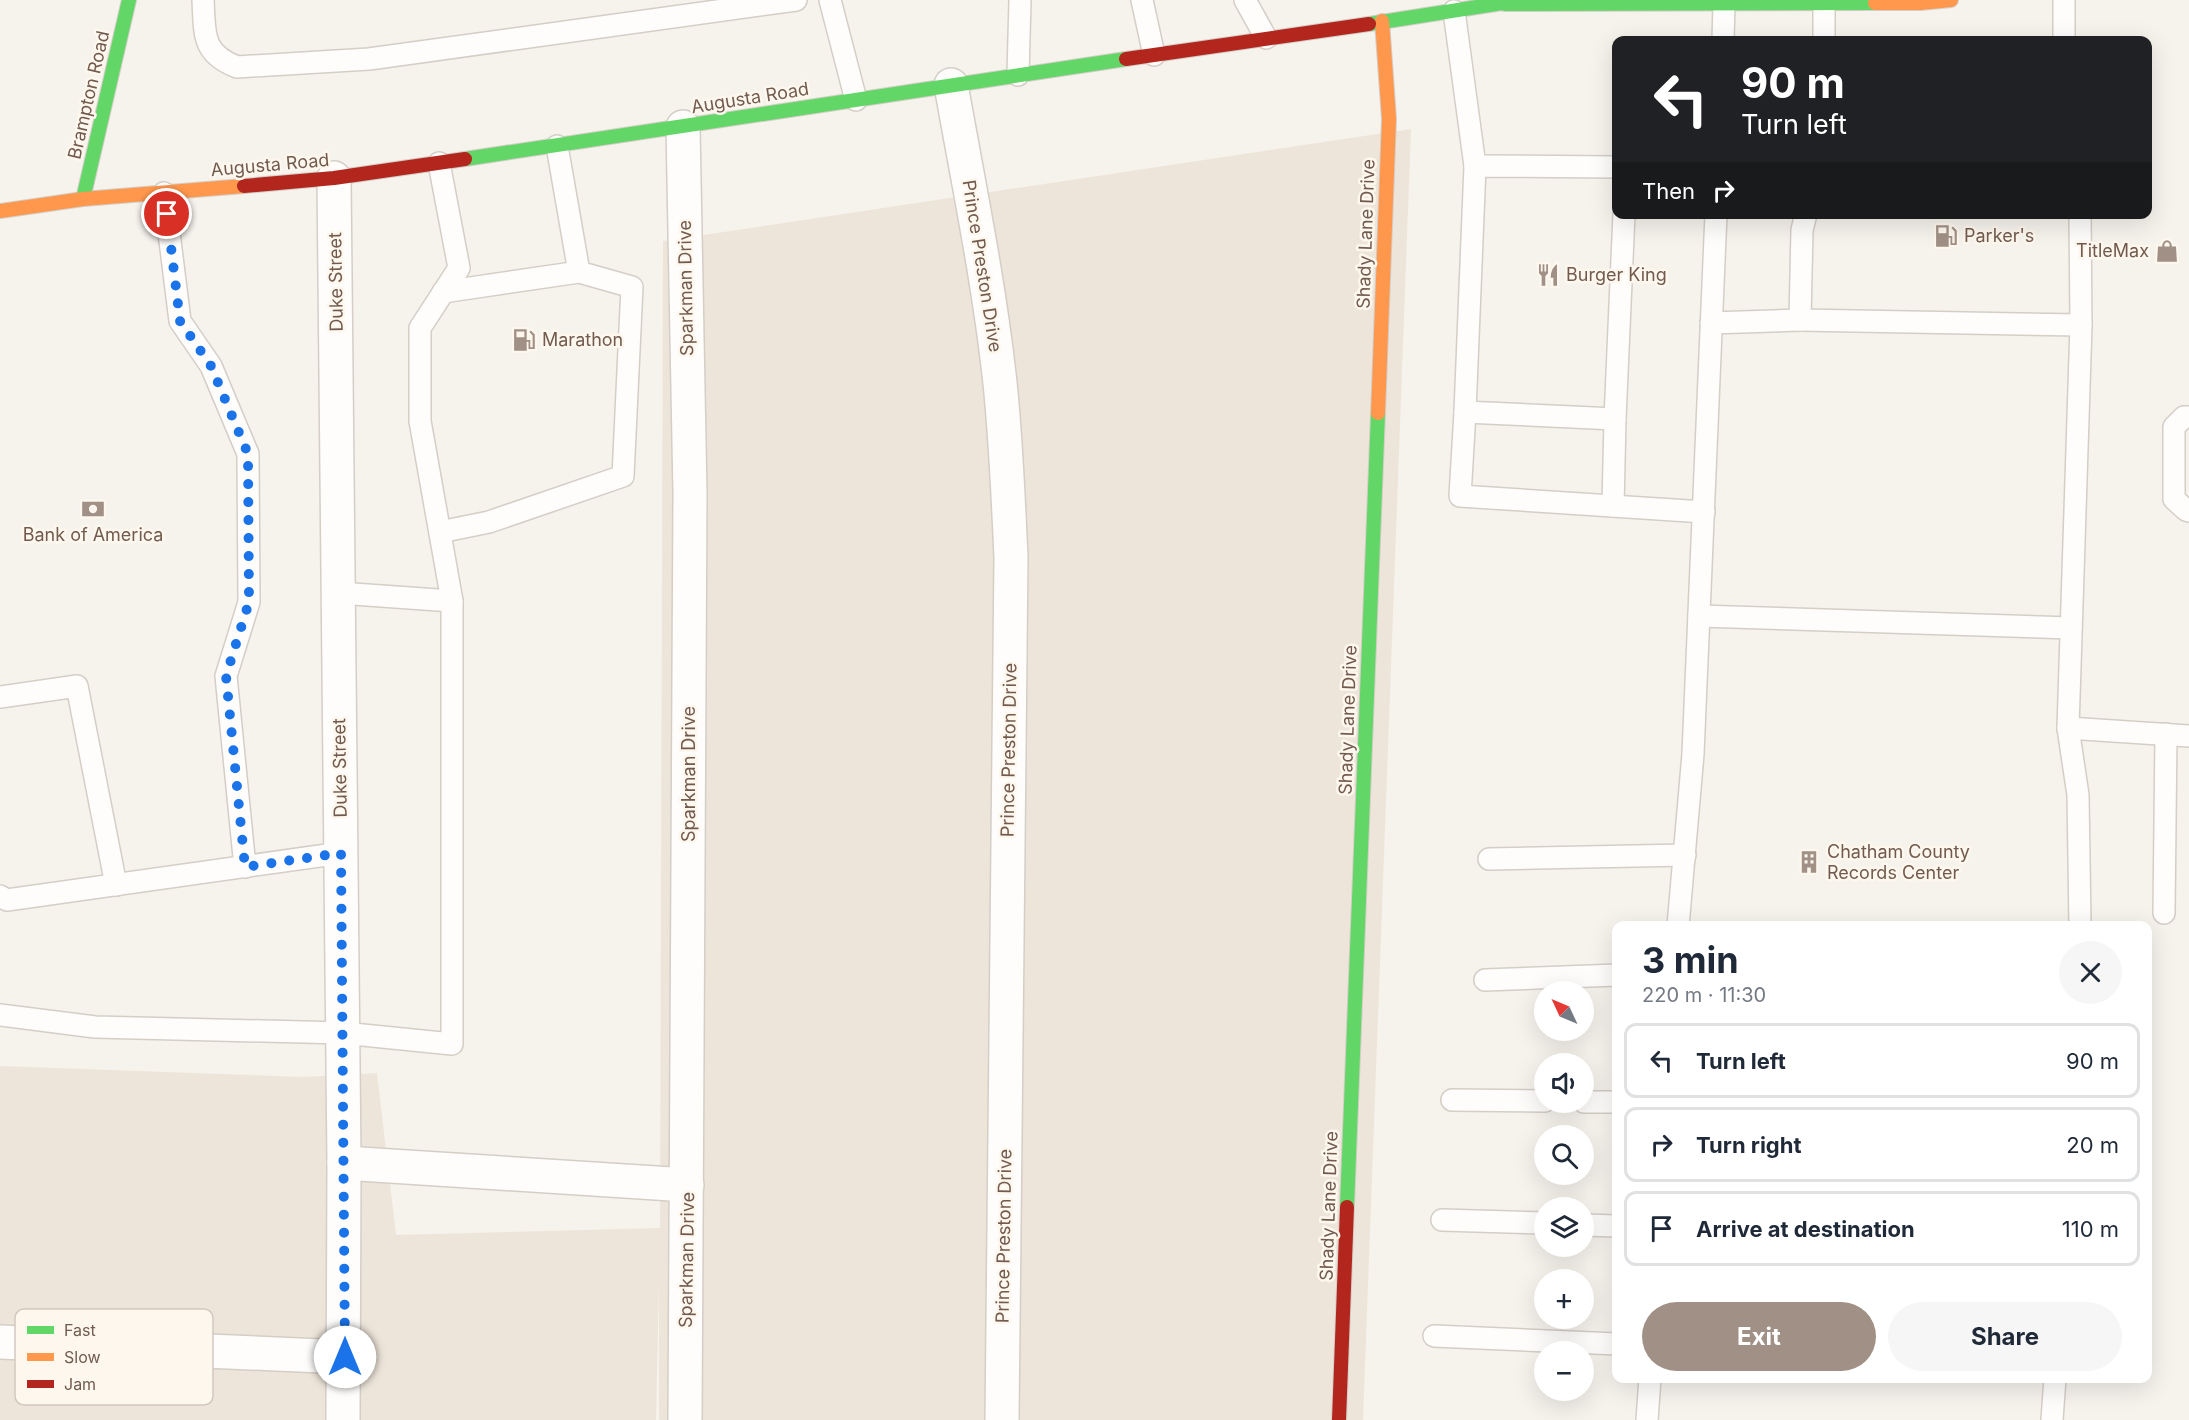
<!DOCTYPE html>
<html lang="en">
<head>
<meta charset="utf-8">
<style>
	:root { --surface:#fff; --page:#f6f6f7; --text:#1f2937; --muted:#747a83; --line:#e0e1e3; --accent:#a09085 }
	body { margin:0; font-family:Inter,sans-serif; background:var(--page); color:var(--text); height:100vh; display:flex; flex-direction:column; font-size:22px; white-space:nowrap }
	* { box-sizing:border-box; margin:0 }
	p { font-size:20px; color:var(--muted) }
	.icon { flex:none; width:33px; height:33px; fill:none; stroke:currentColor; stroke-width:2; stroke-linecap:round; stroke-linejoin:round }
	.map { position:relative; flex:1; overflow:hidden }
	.side { position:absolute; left:1612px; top:921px; width:540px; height:462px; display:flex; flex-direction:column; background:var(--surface); border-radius:12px; box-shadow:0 6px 24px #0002 }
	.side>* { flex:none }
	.guide { position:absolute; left:1612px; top:36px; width:540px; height:183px; border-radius:12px; box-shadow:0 6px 24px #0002; background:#202124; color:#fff; overflow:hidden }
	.needle { width:39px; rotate:314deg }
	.tools { position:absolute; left:1534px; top:981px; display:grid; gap:12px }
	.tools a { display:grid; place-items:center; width:60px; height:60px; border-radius:50%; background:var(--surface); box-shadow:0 6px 24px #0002; font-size:30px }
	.pin { position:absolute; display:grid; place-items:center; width:51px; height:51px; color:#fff; margin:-26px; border:3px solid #fff; border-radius:50%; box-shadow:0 2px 6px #0007 }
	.me { position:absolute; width:66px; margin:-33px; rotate:0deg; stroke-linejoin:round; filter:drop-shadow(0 0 4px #0008) }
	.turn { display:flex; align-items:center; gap:21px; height:126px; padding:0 30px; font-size:27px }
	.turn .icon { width:78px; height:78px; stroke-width:2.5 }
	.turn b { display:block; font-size:42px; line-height:51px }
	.then { display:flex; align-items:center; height:57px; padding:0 30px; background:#0003; gap:12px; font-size:22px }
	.round { display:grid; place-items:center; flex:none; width:63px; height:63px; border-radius:32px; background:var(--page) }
	.headline { display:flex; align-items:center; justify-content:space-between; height:102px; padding:0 30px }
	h1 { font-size:36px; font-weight:700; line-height:45px }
	.primary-button { display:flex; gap:12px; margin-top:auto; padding:12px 30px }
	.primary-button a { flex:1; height:69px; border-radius:36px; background:var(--accent); color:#fff; font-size:24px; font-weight:700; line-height:69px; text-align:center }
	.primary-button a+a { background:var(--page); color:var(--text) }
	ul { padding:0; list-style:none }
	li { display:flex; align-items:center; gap:18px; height:75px; margin:0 12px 9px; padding:0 18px; border:3px solid var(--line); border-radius:12px }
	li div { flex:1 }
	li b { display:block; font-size:22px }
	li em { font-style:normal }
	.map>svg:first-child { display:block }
</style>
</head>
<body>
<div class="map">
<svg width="2189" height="1420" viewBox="0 0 2189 1420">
	<rect width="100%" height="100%" fill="#f6f2ec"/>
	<path fill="#eee5da" d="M 1411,129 L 1363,1420 L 659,1420 L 659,1281 L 656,1420 L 0,1420 L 0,1066 L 304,1077 L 377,1073 L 396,1235 L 660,1228 L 663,241 Z"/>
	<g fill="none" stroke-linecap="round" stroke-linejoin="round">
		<g stroke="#d4cec7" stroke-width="24">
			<g id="lane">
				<path d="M 203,0 C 205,33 201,53 237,67 L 369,59 L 796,0"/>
				<path d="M 830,0 L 856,100"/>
				<path d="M 1142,0 L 1154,55"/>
				<path d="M 1245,0 L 1266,38"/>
				<path d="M 1454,11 L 1475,166"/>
				<path d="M 1723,40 L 1724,4"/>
				<path d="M 1824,40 L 1824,4"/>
				<path d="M 2064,40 L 2064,0"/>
				<path d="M 1018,75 L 1020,0"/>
				<path d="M 439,163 L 459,268 L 420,328 L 420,421 L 452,601"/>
				<path d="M 164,193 L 180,321 L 211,366 L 248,454 L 249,602 L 226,676 L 245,867"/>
				<path d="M 1806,214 L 1802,230 L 1800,320 L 2081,325 L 2080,214"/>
				<path d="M 443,292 L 579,272"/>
				<path d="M 1711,323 L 1800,320"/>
				<path d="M 1465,412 L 1460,496 L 1704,512"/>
				<path d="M 2189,417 L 2184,417 L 2174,427 L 2174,499 L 2186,510 L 2189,511"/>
				<path d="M 1615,419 L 1465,412 L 1475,166 L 1617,167"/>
				<path d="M 1613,506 L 1615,419 L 1624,214"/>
				<path d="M 440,532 L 489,522 L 623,476 L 632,287 L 579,272 L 557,146"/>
				<path d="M 1699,616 L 2071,628"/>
				<path d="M 0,697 L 77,686 L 116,885"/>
				<path d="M 2068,728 L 2189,736"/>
				<path d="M 1489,859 L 1685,855"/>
				<path d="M 0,896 L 7,900 L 341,853"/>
				<path d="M 2164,913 L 2166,734"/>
				<path d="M 1678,926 L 1693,754 L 1716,214"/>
				<path d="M 2080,926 L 2078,795 L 2068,728 L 2081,325"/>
				<path d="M 1485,980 L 1617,975"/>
				<path d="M 0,1015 L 95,1027 L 343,1033 L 452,1044 L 452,601 L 339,593"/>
				<path d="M 1452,1100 L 1545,1101"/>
				<path d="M 1584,1102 L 1617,1102"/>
				<path d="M 1442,1220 L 1545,1223"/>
				<path d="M 1584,1225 L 1617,1226"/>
				<path d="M 1434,1336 L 1617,1344"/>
				<path d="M 1647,1420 L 1650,1378"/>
				<path d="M 2052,1420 L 2055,1378"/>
			</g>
		</g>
		<g stroke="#d4cec7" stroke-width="36">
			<g id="street">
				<path d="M 951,85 C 968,181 988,277 999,374 C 1006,435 1008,496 1011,557 L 1002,1420"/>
				<path d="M 683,127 L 690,494 L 685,1420"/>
				<path d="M 334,178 L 344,1163 L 343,1420"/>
				<path d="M 344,1163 L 687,1185"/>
				<path d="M 0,1342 L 345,1357"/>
			</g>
		</g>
		<g stroke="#d4cec7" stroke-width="16">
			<g id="fast">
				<path d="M 1505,4 L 1875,3"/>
				<path d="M 1369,24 L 1521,0"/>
				<path d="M 465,159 L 1126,59"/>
				<path d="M 83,199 L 129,0"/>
				<path d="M 1347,1207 L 1378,413"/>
			</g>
		</g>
		<g stroke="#d4cec7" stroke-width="16">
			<g id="slow">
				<path d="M 1875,3 L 1920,3 L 1951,0"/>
				<path d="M 0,211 L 83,199 L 244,186"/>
				<path d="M 1378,413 L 1389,119 L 1382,21"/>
			</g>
		</g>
		<g stroke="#d4cec7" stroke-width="16">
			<g id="jam">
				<path d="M 1126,59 L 1369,24"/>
				<path d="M 244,186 L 334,178 L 465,159"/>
				<path d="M 1339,1420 L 1347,1207"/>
			</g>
		</g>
		<use href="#lane" stroke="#fefdfc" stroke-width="21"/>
		<use href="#street" stroke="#fefdfc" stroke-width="33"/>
		<use href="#fast" stroke="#63d668" stroke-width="14"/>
		<use href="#slow" stroke="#ff974d" stroke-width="14"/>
		<use href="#jam" stroke="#b3261e" stroke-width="14"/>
	</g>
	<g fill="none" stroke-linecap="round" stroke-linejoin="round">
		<path stroke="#1a73e8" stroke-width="10" stroke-dasharray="0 18" d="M 167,214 L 180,321 L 211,366 L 248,454 L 249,602 L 226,676 L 245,867 L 341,853 L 345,1357"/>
	</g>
	<defs>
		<g id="fuel-bare" transform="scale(1.8)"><path d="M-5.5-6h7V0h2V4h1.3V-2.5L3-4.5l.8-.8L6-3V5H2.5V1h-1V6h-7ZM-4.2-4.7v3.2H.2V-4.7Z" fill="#a09085" stroke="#fdf7ee" stroke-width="2.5" paint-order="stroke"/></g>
		<g id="shop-bare" transform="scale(1.8)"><path d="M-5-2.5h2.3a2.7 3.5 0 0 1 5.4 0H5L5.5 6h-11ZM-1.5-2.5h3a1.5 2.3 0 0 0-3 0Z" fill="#a09085" stroke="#fdf7ee" stroke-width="2.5" paint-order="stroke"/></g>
		<g id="restaurant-bare" transform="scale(1.8)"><path d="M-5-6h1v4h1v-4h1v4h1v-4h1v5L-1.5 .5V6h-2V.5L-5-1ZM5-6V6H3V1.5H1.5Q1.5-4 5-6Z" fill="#a09085" stroke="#fdf7ee" stroke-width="2.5" paint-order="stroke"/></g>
		<g id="bank-bare" transform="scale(1.8)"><path d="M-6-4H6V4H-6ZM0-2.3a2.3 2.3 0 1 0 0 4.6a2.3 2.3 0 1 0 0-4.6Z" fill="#a09085" stroke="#fdf7ee" stroke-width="2.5" paint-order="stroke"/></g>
		<g id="building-bare" transform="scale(1.8)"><path d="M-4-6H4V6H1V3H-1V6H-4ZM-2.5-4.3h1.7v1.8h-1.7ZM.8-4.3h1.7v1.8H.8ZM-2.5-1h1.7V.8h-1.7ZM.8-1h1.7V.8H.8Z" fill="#a09085" stroke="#fdf7ee" stroke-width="2.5" paint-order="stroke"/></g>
	</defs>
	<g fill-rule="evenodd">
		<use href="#fuel-bare" x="1946" y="236"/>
		<use href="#shop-bare" x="2167" y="251"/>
		<use href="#restaurant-bare" x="1548" y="275"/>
		<use href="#fuel-bare" x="524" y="340"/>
		<use href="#bank-bare" x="93" y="509"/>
		<use href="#building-bare" x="1809" y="862"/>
	</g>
	<g text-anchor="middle" stroke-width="5" stroke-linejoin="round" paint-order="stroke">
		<g font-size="18" fill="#725b4e" stroke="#fdf7ee">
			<text transform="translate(89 95) rotate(-77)" y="6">Brampton Road</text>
			<text transform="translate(750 98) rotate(-9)" y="6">Augusta Road</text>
			<text transform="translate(270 165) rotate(-5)" y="6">Augusta Road</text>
			<text transform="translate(1366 234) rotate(-88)" y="6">Shady Lane Drive</text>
			<text transform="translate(982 266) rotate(81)" y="6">Prince Preston Drive</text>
			<text transform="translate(336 282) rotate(-91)" y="6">Duke Street</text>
			<text transform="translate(686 288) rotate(-91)" y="6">Sparkman Drive</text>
			<text transform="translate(1348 720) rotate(-88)" y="6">Shady Lane Drive</text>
			<text transform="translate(1009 750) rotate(-89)" y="6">Prince Preston Drive</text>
			<text transform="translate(340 768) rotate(-91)" y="6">Duke Street</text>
			<text transform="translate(689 774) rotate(-90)" y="6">Sparkman Drive</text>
			<text transform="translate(1329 1206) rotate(-88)" y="6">Shady Lane Drive</text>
			<text transform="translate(1004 1236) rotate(-89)" y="6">Prince Preston Drive</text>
			<text transform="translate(687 1260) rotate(-89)" y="6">Sparkman Drive</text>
		</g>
		<g font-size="18" fill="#725b4e" stroke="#fdf7ee" text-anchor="start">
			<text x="1964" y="242">Parker's</text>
			<text x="2149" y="257" text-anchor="end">TitleMax</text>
			<text x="1566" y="281">Burger King</text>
			<text x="542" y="346">Marathon</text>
			<text x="93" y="541" text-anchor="middle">Bank of America</text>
			<text x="1827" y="858">Chatham County<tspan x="1827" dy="21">Records Center</tspan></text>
		</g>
	</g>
	<rect x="15" y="1309" width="198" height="96" rx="9" fill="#fdf7ee" stroke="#d3c8be" stroke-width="1.5"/>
	<rect x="27" y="1326" width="27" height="8" fill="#63d668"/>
	<rect x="27" y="1353" width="27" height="8" fill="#ff974d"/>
	<rect x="27" y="1380" width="27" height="8" fill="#b3261e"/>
	<g font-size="16" fill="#725b4e">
		<text x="64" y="1336">Fast</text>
		<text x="64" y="1363">Slow</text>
		<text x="64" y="1390">Jam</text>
	</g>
</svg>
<div class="tools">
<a><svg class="needle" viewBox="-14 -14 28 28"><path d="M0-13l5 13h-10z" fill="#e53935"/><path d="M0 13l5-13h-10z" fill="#747a83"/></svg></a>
<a><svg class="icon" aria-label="sound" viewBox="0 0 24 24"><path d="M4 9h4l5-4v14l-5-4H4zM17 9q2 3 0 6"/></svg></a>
<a><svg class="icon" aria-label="search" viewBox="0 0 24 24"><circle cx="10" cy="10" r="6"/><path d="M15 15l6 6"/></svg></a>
<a><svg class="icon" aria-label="layers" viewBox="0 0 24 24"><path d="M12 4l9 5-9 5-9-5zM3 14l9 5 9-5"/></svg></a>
<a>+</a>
<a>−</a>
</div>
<div class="pin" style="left:167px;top:214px;background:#d93025"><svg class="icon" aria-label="arrive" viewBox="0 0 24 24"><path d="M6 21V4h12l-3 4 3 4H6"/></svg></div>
<svg class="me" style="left:345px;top:1357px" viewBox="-20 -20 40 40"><circle r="19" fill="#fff"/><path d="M0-13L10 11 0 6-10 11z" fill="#1a73e8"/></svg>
<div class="guide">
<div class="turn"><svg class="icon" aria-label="left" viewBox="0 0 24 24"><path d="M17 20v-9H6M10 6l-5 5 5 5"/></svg><div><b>90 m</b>Turn left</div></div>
<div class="then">Then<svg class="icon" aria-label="right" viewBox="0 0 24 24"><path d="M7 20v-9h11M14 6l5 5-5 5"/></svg></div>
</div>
<section class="side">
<div class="headline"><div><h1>3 min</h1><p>220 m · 11:30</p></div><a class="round"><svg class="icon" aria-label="close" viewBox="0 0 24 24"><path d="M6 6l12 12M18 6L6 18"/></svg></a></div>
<ul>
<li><svg class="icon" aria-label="left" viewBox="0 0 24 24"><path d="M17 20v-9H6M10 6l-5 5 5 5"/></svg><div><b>Turn left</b></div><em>90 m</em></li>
<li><svg class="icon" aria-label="right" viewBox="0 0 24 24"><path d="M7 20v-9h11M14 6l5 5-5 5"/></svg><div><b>Turn right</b></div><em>20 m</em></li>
<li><svg class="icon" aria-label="arrive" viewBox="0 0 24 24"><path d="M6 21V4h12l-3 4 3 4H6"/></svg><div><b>Arrive at destination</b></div><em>110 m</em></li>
</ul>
<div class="primary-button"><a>Exit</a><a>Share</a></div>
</section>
</div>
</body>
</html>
